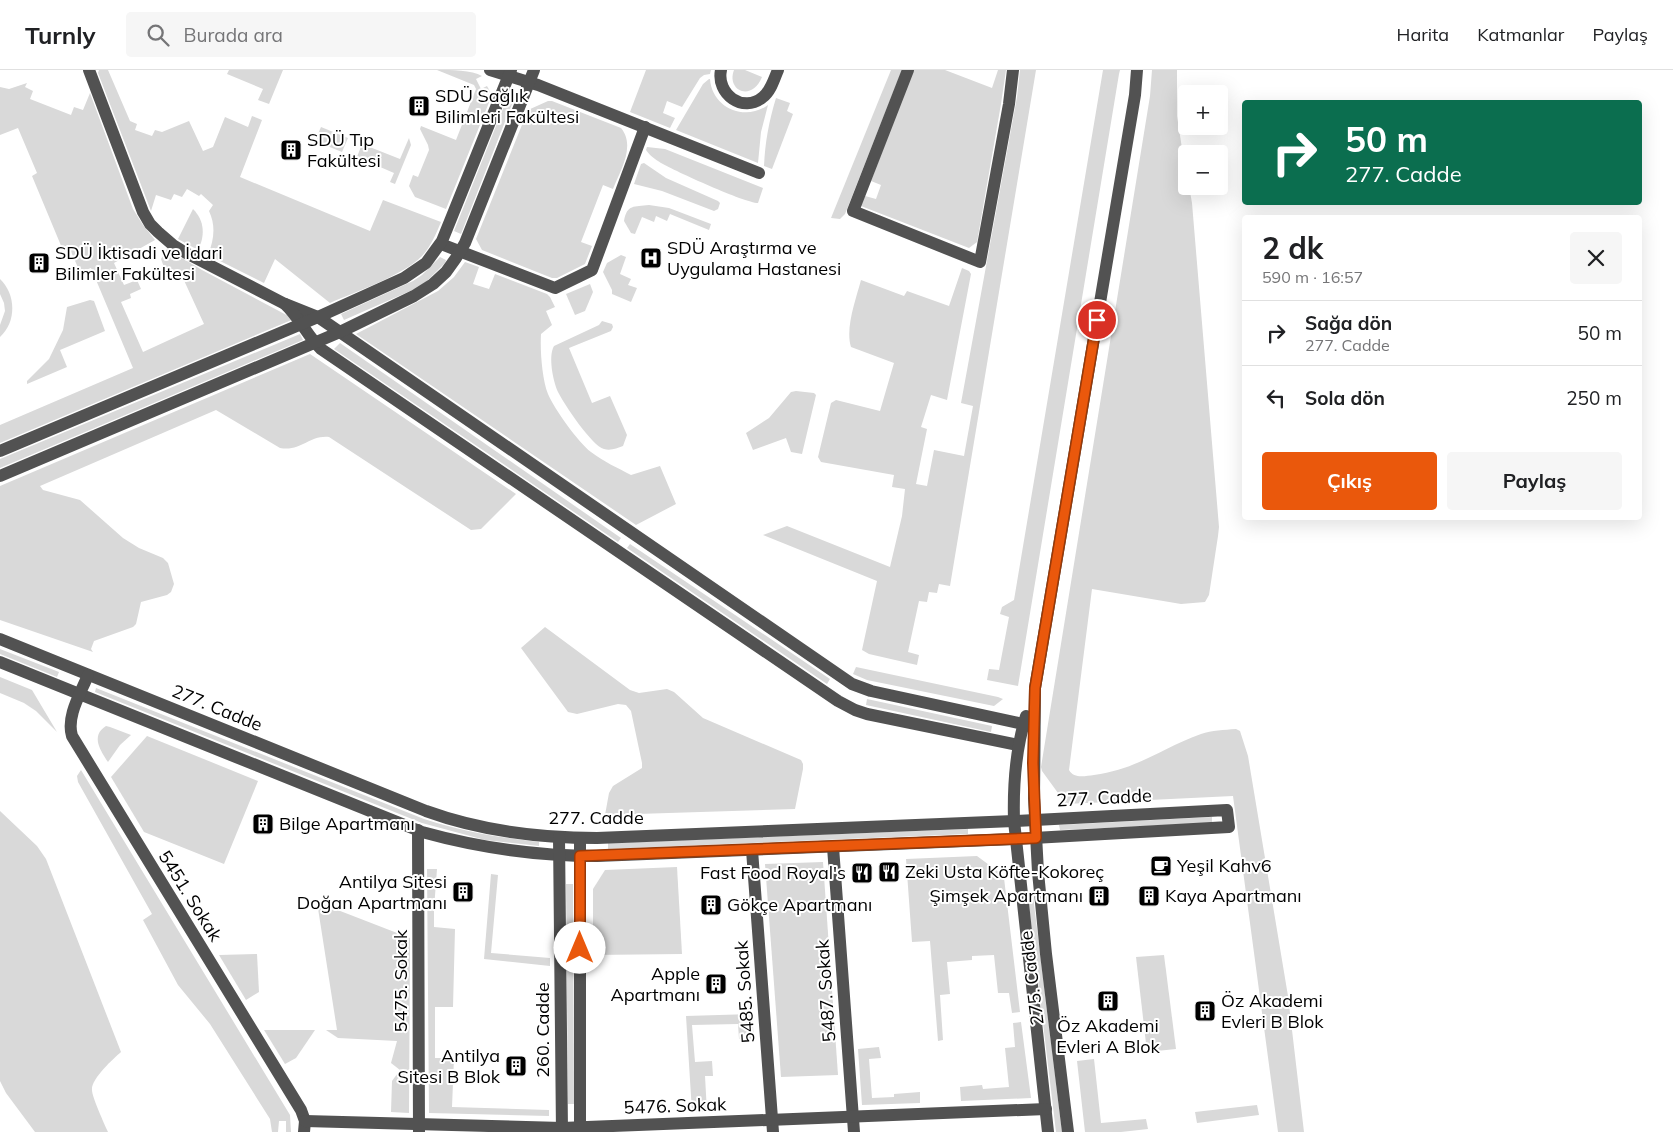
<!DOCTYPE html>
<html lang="tr">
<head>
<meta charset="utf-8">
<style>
	:root { --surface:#fff; --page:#f6f6f6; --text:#202124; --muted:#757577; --line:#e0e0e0; --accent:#ea580c }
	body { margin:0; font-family:Mulish,sans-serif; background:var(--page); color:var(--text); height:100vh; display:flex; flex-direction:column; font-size:19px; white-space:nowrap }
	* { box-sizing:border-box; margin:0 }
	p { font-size:16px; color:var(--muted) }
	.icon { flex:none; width:28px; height:28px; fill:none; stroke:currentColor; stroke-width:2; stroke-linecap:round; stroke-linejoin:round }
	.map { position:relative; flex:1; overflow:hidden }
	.sheet { position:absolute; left:1242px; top:145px; width:400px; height:305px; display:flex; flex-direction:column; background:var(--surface); border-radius:5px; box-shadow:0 5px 20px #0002 }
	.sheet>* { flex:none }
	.guide { position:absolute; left:1242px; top:30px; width:400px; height:105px; border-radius:5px; box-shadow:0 5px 20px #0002; background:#0b6e4f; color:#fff; overflow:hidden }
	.tools { position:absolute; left:1178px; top:15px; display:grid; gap:10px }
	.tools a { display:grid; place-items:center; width:50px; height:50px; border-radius:5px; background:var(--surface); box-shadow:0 5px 20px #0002; font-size:25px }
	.pin { position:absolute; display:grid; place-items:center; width:42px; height:42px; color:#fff; margin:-21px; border:2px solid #fff; border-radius:50%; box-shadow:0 1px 5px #0007 }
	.me { position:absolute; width:55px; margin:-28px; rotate:0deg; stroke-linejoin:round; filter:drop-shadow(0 0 4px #0008) }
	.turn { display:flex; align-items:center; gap:18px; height:105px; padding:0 20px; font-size:22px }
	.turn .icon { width:65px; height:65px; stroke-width:2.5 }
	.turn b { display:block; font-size:35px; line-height:42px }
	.round { display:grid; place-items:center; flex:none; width:52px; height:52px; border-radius:5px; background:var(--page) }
	.summary { display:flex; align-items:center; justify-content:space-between; height:85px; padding:0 20px }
	h1 { font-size:30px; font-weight:700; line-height:38px }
	.button { display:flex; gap:10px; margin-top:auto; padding:10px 20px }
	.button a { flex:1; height:58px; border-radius:5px; background:var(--accent); color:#fff; font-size:20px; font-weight:700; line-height:58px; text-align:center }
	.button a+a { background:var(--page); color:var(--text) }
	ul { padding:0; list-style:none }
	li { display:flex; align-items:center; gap:15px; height:65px; padding:0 20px; border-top:1px solid var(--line) }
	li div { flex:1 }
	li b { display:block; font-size:19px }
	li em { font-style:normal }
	header { display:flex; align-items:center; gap:30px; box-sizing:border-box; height:70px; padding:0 25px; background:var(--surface); border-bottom:1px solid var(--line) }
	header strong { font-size:24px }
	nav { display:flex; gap:28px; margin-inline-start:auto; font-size:18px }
	.search { width:350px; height:45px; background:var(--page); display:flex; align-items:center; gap:12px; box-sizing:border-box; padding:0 18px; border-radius:5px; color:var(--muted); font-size:19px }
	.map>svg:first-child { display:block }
</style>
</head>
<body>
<header>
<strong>Turnly</strong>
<div class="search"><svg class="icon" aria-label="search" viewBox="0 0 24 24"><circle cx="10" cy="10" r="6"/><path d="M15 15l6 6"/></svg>Burada ara</div>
<nav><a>Harita</a><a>Katmanlar</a><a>Paylaş</a></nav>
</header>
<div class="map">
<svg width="1673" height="1062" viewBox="0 0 1673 1062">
	<rect width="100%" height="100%" fill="#fff"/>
	<g fill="#d9d9d9">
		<path d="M 99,0 L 108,0 L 130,51 L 137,54 L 135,60 L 152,66 L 155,60 L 162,62 L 189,51 L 203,81 L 213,77 L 225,47 L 248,57 L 252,46 L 262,50 L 240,107 L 370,161 L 383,130 L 441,152 C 436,164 431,176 422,186 C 404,205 355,222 330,233 L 275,189 L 264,213 L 208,185 C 214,170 216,156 209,141 L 213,135 L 201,124 L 199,126 L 187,119 L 182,127 L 174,124 L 171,130 L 156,125 L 151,141 L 98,3 Z"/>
		<path d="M 229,0 L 283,0 L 269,34 L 258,30 L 263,19 L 227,4 Z"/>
		<path d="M 437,0 C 451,0 472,0 482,6 L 476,9 L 481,19 L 487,16 L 492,25 L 446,139 L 415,127 L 409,116 L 413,105 L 418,107 L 429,80 L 428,75 L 420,59 L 421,56 L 456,70 L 476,19 L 474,15 Z"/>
		<path d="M 646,0 L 711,0 L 710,4 L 704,5 L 700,8 L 682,37 L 667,31 L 663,43 L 675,48 L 670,58 L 630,42 Z"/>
		<path d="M 734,0 L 745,0 L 762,7 C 752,32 726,21 734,0 Z"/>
		<path d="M 891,0 L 902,0 L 845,144 L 840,149 L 831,148 Z"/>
		<path d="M 913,0 L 945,0 L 992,18 L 998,0 L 1006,0 L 1001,34 L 977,172 L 969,178 L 861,136 L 865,126 L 876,129 L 881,115 L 871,111 Z"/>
		<path d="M 1020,0 L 1036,0 L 950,516 L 939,514 L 937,523 L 929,522 L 927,532 L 919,531 L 908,582 L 919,585 L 917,595 L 869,584 L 862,580 L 877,511 L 763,465 L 787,456 L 890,497 L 902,446 L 905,419 L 892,417 L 894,405 L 821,392 L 818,387 L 831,333 L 836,330 L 880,341 L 894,293 L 851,277 C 845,258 856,229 861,210 L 904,226 L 907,221 L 949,236 L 962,198 L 969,201 L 971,204 L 947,330 L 931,325 L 921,357 L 927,359 L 916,414 L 927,416 L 934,380 L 964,386 L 973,336 L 961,333 L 1017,27 Z"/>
		<path d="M 1103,0 L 1120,0 L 1119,4 L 1018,616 L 987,610 L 989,599 L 999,600 L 1009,547 L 1000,544 L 1002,537 L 1014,530 Z"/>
		<path d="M 1152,0 L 1177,0 L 1177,46 L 1186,104 L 1186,116 L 1189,116 L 1192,133 L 1219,457 L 1218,466 L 1209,525 L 1205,532 L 1181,534 L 1092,519 L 1069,700 C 1074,709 1085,706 1094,705 C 1138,699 1162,678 1201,664 C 1212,660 1224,660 1236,659 L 1240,661 L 1248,686 L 1288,926 L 1304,1062 L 1278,1062 L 1233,726 L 1066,734 L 1042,701 L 1041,697 L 1150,26 Z"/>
		<path d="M 709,9 L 710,9 C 712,38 745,52 768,35 L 761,62 L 758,93 L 676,60 L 703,14 Z"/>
		<path d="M 27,13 L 25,17 L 33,21 L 30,29 L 71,45 L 74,37 L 83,40 L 90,23 L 133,139 L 143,155 L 155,170 L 114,193 L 124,215 L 137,210 L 141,219 L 130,224 L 131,228 L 121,232 L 143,282 L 204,254 L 182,206 L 169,211 L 161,189 L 167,179 L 202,200 L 294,249 L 0,373 L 0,355 L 133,298 L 91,198 L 80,202 L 68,175 L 62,178 L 32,106 L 37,103 L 18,58 L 0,65 L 0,17 L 9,19 Z"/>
		<path d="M 776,28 L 790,33 L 787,41 L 793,44 L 772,99 L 764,96 C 765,72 769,51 776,28 Z"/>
		<path d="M 506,31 L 512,34 L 461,164 L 454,161 Z"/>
		<path d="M 548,31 L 552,31 L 621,58 C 636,76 620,101 613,119 L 603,115 L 581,172 L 592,176 L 585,194 L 557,208 L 552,208 L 482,180 L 476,169 L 528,40 Z"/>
		<path d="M 321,57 L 348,68 L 342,82 L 315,71 Z"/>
		<path d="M 409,68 L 411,75 L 395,114 L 390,112 L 394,103 L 357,87 L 362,74 L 400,89 Z"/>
		<path d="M 647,77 L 665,79 L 763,118 L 758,133 C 745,133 675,101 661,93 C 655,89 650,86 646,80 Z"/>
		<path d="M 644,93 L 666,108 L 718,131 L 720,133 L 718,139 L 714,141 L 662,121 L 634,114 L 641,94 Z"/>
		<path d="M 649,135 L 669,138 L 711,154 L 709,160 L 670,144 L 667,151 L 656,146 L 654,152 L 642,147 L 635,164 L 631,163 L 624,151 C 627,134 634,137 649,135 Z"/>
		<path d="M 193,139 C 205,151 205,166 198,180 L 178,169 Z"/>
		<path d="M 621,185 L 626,187 L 620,204 L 631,209 L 628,215 L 637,218 L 631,232 L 612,224 L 612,220 L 603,202 L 607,193 Z"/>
		<path d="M 440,187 L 446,190 L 445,193 L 426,212 L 417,218 L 344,250 L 341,244 L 413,211 L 422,205 Z"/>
		<path d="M 465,192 L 479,197 L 473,214 L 489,219 L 495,204 L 547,224 L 550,227 L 555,237 L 546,241 L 552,255 L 541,264 C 540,280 542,309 548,324 C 555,340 578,372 591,382 C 604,392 618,398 631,405 L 660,396 L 676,434 L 636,455 L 356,264 L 438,221 L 454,207 Z"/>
		<path d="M 0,209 C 16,224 17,252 0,267 L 0,255 L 5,241 L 4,233 L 0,224 Z"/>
		<path d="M 590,214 L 593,222 L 585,241 L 575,245 L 566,224 Z"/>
		<path d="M 90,230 L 94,231 L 105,261 L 60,280 L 67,297 L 27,314 L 27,311 L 49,289 L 63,260 L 67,237 Z"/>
		<path d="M 602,251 L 612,254 L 613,257 L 611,261 L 569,278 L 592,333 L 610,326 L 627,365 L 623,376 C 617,378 611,381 604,379 C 592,376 564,334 558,322 C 553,311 548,286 554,276 L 599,255 Z"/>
		<path d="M 300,264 L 303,270 L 0,398 L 0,389 Z"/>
		<path d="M 340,273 L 621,468 L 618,472 L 334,279 Z"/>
		<path d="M 310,284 L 516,424 L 481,459 L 471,460 L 329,367 C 309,365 301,382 280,378 L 216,340 L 40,416 L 43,420 L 80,430 L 123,468 L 139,478 L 163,488 L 168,493 L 174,514 L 171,522 L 167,525 L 141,532 L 136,554 L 133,557 L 94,571 L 91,579 L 93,582 L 0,550 L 0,416 Z"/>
		<path d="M 796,321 L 814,323 L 816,325 L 802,384 L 791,382 L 786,368 L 753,380 L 746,363 L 769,348 L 791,322 Z"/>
		<path d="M 630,474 L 830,609 L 827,614 L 627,478 Z"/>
		<path d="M 545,557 L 630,620 L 639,623 L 667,619 L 674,622 L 703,648 L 801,690 L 803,694 L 803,699 L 795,739 L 605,745 L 609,723 L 613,716 L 642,698 L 642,693 L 631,641 L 626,635 L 618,634 L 577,644 L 568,642 L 521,578 Z"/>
		<path d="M 0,579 L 59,602 L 57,607 L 0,584 Z"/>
		<path d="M 856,597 L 998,627 L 1003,629 L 994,636 L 867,610 L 853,604 Z"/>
		<path d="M 0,607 L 32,620 L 57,662 L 36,641 L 24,633 L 0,623 Z"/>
		<path d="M 96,618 L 424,749 C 464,762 497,767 539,772 L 539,776 L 485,770 L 422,753 L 95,622 Z"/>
		<path d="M 867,629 L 992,656 L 991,662 L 866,635 Z"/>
		<path d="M 106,656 L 110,657 L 131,665 L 120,675 L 108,692 C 101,681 90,666 106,656 Z"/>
		<path d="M 147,666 L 258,711 L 224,794 L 144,762 L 111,707 Z"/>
		<path d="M 81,700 L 290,1045 L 291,1062 L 286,1062 L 286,1051 L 279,1051 L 278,1062 L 272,1062 L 270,1049 L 210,954 L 178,915 L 143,850 L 152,844 L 78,712 L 77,706 Z"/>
		<path d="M 0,741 L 37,776 L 46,789 L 121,982 C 113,989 91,1009 92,1020 C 92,1027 104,1053 108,1062 L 35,1062 L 6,1023 L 0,1011 Z"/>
		<path d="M 1212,747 L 1212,753 L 1060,760 L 1059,755 Z"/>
		<path d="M 968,759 L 968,764 L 608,779 L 608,773 Z"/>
		<path d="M 977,786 L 1000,803 L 1004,808 L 1020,942 L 1012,943 L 1009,923 L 998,923 L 994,885 L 972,886 L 972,890 L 947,892 L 950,924 L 940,925 L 943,970 L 938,971 L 930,871 L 912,872 L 906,789 Z"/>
		<path d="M 823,792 L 838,1005 L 781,1007 L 765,794 Z"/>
		<path d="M 677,797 L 682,884 L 593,885 L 593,819 L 605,800 Z"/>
		<path d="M 427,799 L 437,799 L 434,839 L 434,857 L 455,859 L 453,937 L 435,937 L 435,988 L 454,988 L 452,1037 L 549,1040 L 549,1046 L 429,1043 Z"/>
		<path d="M 491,804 L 498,805 L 491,883 L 550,888 L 550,896 L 484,889 Z"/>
		<path d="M 566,814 L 573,814 L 574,1034 L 568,1034 Z"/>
		<path d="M 1033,826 L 1062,1062 L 1056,1062 L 1028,827 Z"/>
		<path d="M 317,832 L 410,868 L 409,1043 L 391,1042 L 392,1011 L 400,1000 L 391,993 L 397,971 L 338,968 L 326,960 L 337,960 Z"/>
		<path d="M 257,884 L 259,922 L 246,930 L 219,885 Z"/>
		<path d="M 1164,885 L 1176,979 L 1147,982 L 1136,887 Z"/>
		<path d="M 752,944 L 754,969 L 739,969 L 738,954 L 692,955 L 695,992 L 712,991 L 713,1006 L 705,1006 L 707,1042 L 692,1042 L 686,946 Z"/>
		<path d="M 1021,952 L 1031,1028 L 961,1031 L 960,1017 L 982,1015 L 983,1019 L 1009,1017 L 1005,978 L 1015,977 L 1013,953 Z"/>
		<path d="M 264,960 L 315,960 L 296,988 L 285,994 Z"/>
		<path d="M 879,977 L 881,988 L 869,989 L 872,1028 L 894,1027 L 894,1024 L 920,1022 L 920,1033 L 862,1035 L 858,979 Z"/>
		<path d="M 1094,989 L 1101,1053 L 1146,1049 L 1148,1059 L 1121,1062 L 1085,1062 L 1077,991 Z"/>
		<path d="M 1257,1035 L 1259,1045 L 1197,1053 L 1195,1042 Z"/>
	</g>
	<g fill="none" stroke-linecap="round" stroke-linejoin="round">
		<g stroke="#525252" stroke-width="12">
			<path d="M 89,0 L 143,142 L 150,154 L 158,162 L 173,175 L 186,183 L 283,233 L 318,247 L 852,614 L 871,621 L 1023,654"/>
			<path d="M 490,0 L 538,15 L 759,103"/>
			<path d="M 721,0 C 716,24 743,44 763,27 C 771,21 774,9 778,0"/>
			<path d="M 908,0 L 853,141 L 980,192 L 1009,34 L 1013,0"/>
			<path d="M 441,174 L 555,218 L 592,200 L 645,57"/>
			<path d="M 285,234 C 300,248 307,266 321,279 L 838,631 L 855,640 L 867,644 L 1018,675"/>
			<path d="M 0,381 L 318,247 L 404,208 L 426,193 L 442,171 L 511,0"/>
			<path d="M 0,406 L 340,262 L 414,226 L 433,214 L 446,202 L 456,188 L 465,173 L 534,0"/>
			<path d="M 0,569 L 426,741 C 481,761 539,768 597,768 L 1014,751 L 1227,740 L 1229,757 L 1015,769 L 597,786 C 537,786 480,778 422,762 L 0,592"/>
			<path d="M 88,605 C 81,623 66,646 72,666 L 301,1040 L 305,1051 L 304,1062"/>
			<path d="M 1026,646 C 1015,681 1013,715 1014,751 L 1048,1062"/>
			<path d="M 418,760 L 419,1062"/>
			<path d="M 559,767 L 562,1062"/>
			<path d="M 833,777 L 854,1062"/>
			<path d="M 752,780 L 773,1062"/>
			<path d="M 305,1051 L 562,1058 L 1046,1039"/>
			<path d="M 580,1062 L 580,768"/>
			<path d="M 1068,1062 L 1046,884 L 1038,802 L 1034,728 L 1035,618 L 1135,25 L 1137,0"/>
		</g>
	</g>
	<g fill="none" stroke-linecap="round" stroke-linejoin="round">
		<g stroke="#983908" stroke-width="12">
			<path id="route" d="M 580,878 L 580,786 L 1036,768 L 1033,693 L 1035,618 L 1097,250"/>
		</g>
		<use href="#route" stroke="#ea580c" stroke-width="9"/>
	</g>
	<defs>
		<g id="building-square" transform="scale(1.125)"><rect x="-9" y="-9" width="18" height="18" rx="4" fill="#000" stroke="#fff"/><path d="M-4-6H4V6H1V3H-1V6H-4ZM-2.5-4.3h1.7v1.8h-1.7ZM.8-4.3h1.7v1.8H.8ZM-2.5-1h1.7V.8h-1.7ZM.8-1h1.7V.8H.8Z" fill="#fff"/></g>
		<g id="hospital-square" transform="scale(1.125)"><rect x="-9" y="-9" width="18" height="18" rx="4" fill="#000" stroke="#fff"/><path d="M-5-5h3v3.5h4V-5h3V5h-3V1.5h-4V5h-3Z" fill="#fff"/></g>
		<g id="cafe-square" transform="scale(1.125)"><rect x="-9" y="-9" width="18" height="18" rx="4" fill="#000" stroke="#fff"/><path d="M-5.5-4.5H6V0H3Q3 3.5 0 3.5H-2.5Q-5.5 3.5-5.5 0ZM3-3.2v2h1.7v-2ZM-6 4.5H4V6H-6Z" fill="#fff"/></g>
		<g id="restaurant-square" transform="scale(1.125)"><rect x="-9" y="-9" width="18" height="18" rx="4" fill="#000" stroke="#fff"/><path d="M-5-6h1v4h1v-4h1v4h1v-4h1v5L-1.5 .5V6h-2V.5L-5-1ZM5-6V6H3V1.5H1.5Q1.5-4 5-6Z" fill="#fff"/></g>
	</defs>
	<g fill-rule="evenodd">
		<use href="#building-square" x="419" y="36"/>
		<use href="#building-square" x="291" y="80"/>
		<use href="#hospital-square" x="651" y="188"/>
		<use href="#building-square" x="39" y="193"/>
		<use href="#building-square" x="263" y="754"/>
		<use href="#cafe-square" x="1161" y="796"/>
		<use href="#restaurant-square" x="889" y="802"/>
		<use href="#restaurant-square" x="862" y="803"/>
		<use href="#building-square" x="463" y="822"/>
		<use href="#building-square" x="1099" y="826"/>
		<use href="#building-square" x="1149" y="826"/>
		<use href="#building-square" x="711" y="835"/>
		<use href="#building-square" x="716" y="914"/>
		<use href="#building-square" x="1108" y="931"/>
		<use href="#building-square" x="1205" y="941"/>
		<use href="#building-square" x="516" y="996"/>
	</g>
	<g text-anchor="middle" stroke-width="4" stroke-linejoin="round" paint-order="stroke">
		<g font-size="18" fill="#000" stroke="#fff" text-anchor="start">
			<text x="435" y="32">SDÜ Sağlık<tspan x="435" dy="21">Bilimleri Fakültesi</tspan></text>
			<text x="307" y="76">SDÜ Tıp<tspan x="307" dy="21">Fakültesi</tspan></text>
			<text x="667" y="184">SDÜ Araştırma ve<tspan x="667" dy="21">Uygulama Hastanesi</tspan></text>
			<text x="55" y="189">SDÜ İktisadi ve İdari<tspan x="55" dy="21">Bilimler Fakültesi</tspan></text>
			<text x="279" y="760">Bilge Apartmanı</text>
			<text x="1177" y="802">Yeşil Kahv6</text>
			<text x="905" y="808">Zeki Usta Köfte-Kokoreç</text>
			<text x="846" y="809" text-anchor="end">Fast Food Royal's</text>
			<text x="447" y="818" text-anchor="end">Antilya Sitesi<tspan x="447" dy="21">Doğan Apartmanı</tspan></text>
			<text x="1083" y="832" text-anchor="end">Şimşek Apartmanı</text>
			<text x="1165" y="832">Kaya Apartmanı</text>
			<text x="727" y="841">Gökçe Apartmanı</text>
			<text x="700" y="910" text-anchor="end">Apple<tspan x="700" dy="21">Apartmanı</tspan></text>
			<text x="1221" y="937">Öz Akademi<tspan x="1221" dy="21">Evleri B Blok</tspan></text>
			<text x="1108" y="962" text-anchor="middle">Öz Akademi<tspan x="1108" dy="21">Evleri A Blok</tspan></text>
			<text x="500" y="992" text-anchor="end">Antilya<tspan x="500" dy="21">Sitesi B Blok</tspan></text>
		</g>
		<g font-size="18" fill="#000" stroke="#fff">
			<text transform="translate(217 638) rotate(22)" y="6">277. Cadde</text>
			<text transform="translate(1104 728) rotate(-3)" y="6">277. Cadde</text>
			<text x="596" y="754">277. Cadde</text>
			<text transform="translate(190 826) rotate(58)" y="6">5451. Sokak</text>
			<text transform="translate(1032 908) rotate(-97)" y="6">275. Cadde</text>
			<text transform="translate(401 911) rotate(-90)" y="6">5475. Sokak</text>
			<text transform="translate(826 921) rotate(-94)" y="6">5487. Sokak</text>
			<text transform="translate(745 922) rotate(-94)" y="6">5485. Sokak</text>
			<text transform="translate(543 960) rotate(-90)" y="6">260. Cadde</text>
			<text transform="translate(675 1036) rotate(-2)" y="6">5476. Sokak</text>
		</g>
	</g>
</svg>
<div class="tools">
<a>+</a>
<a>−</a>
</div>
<div class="pin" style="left:1097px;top:250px;background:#d93025"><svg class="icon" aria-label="arrive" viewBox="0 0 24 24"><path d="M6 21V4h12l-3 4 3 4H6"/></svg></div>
<svg class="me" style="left:580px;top:878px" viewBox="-20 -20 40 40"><circle r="19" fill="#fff"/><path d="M0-13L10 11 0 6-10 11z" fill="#ea580c"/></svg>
<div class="guide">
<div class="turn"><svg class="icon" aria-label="right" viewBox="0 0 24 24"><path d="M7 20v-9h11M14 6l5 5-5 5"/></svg><div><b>50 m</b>277. Cadde</div></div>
</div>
<section class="sheet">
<div class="summary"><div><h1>2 dk</h1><p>590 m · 16:57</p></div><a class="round"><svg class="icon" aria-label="close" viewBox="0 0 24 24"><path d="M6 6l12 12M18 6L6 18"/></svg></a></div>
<ul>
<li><svg class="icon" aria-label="right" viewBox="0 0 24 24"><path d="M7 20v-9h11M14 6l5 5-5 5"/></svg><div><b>Sağa dön</b><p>277. Cadde</p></div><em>50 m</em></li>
<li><svg class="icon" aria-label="left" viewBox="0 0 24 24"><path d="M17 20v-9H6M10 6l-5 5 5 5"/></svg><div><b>Sola dön</b></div><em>250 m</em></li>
</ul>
<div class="button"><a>Çıkış</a><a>Paylaş</a></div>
</section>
</div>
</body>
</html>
